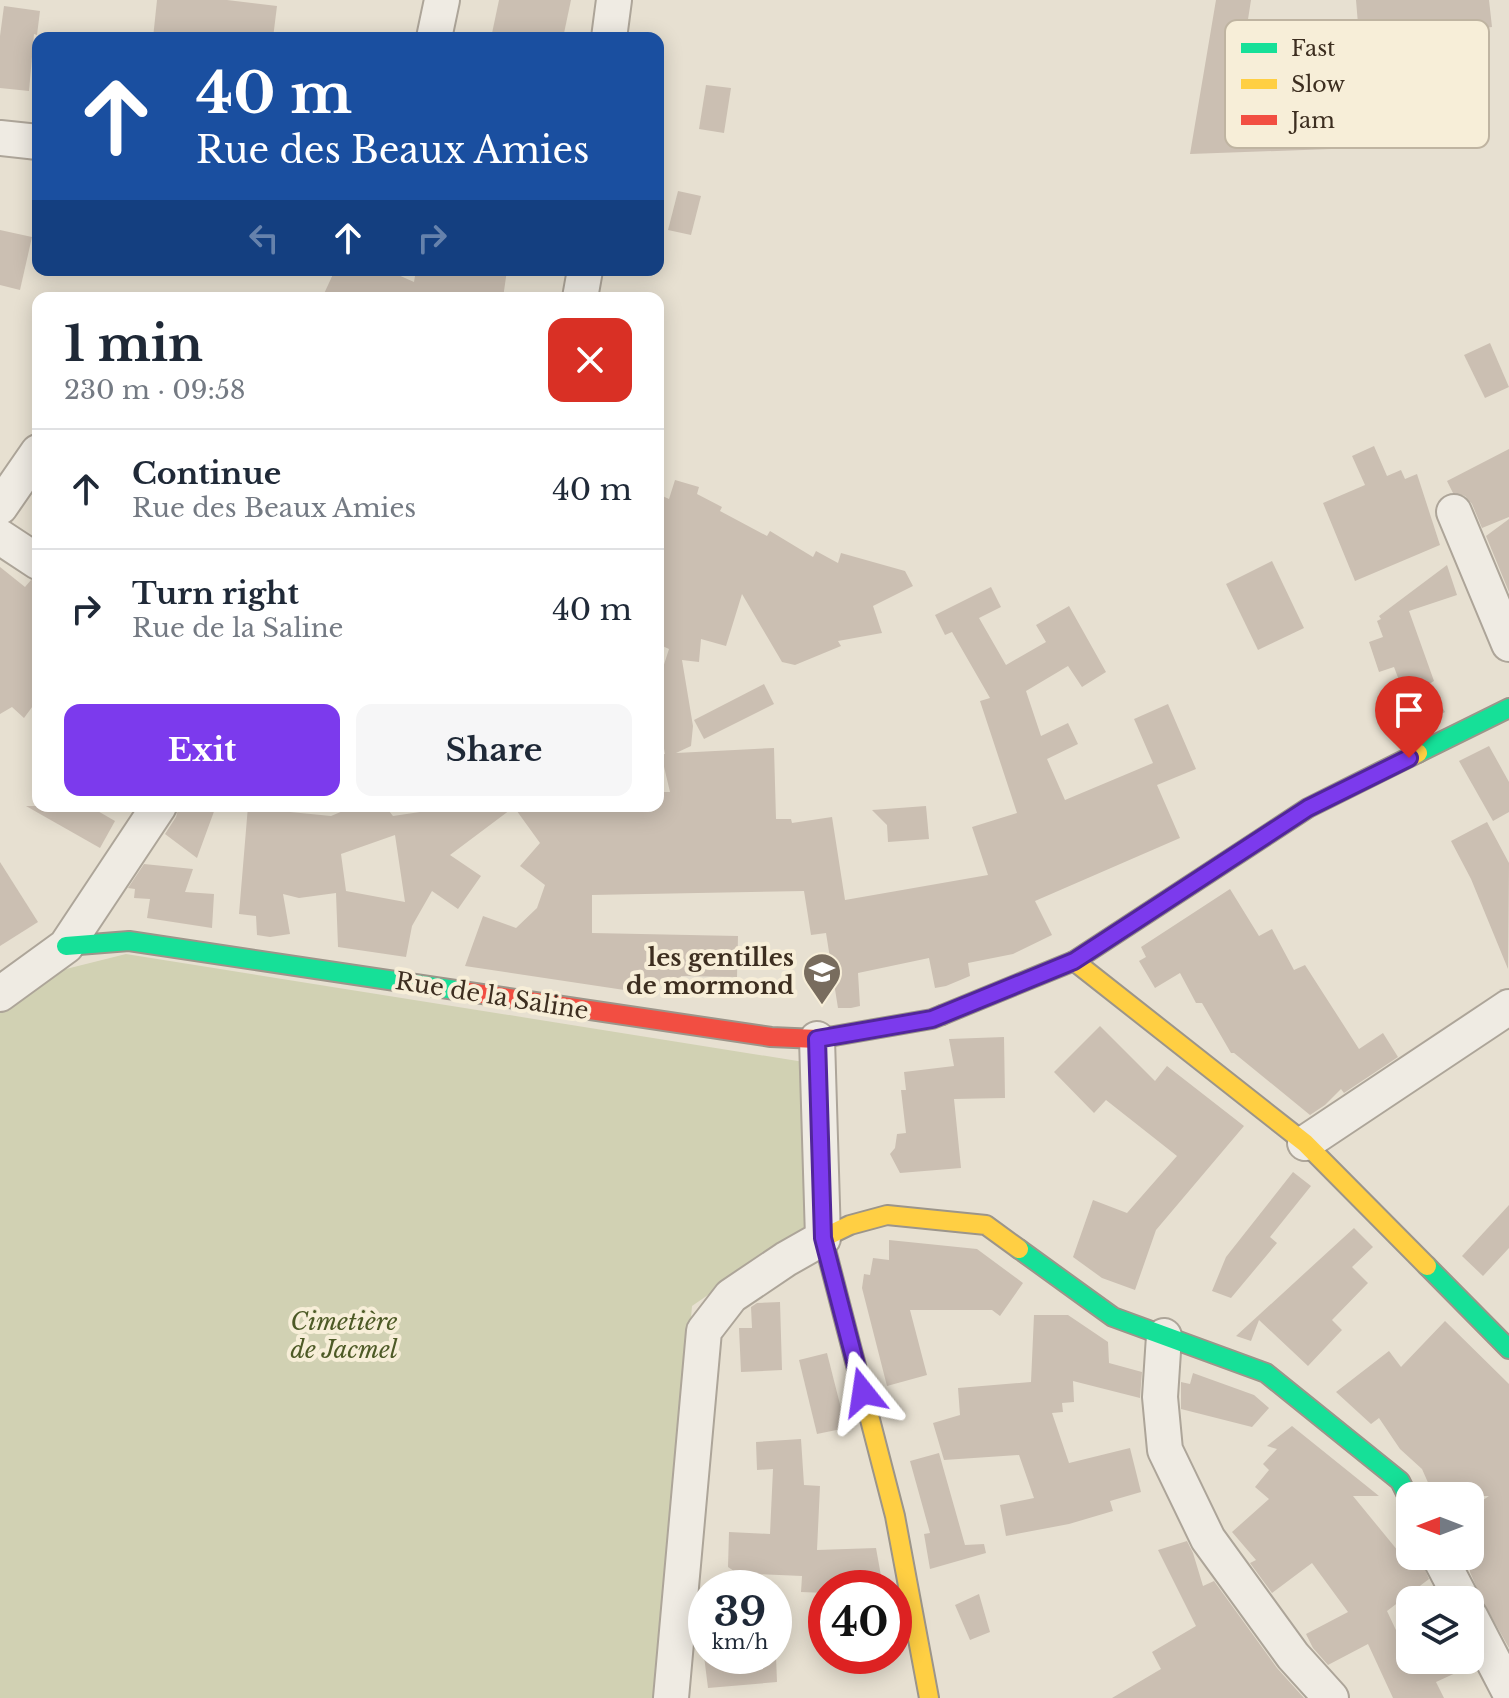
<!DOCTYPE html>
<html lang="en">
<head>
<meta charset="utf-8">
<style>
	:root { --surface:#fff; --page:#f6f6f7; --text:#1f2937; --muted:#747a83; --line:#e0e1e3; --accent:#7c3aed }
	body { margin:0; font-family:"Libre Baskerville",serif; background:var(--page); color:var(--text); height:100vh; display:flex; flex-direction:column; font-size:30px; white-space:nowrap }
	* { box-sizing:border-box; margin:0 }
	p { font-size:26px; color:var(--muted) }
	.icon { flex:none; width:44px; height:44px; fill:none; stroke:currentColor; stroke-width:2; stroke-linecap:round; stroke-linejoin:round }
	.map { position:relative; flex:1; overflow:hidden }
	.drawer { position:absolute; left:32px; top:292px; width:632px; height:520px; display:flex; flex-direction:column; background:var(--surface); border-radius:16px; box-shadow:0 4px 20px #0003 }
	.drawer>* { flex:none }
	.top-card { position:absolute; left:32px; top:32px; width:632px; height:244px; border-radius:16px; box-shadow:0 4px 20px #0003; background:#1a4fa0; color:#fff; overflow:hidden }
	.needle { width:52px; rotate:270deg }
	.fabs { position:absolute; left:1396px; top:1482px; display:grid; gap:16px }
	.fabs a { display:grid; place-items:center; width:88px; height:88px; border-radius:16px; background:var(--surface); box-shadow:0 4px 20px #0003; font-size:40px }
	.speed { position:absolute; left:688px; top:1570px; display:flex; gap:16px; font-size:40px; font-weight:700; text-align:center }
	.speed>* { display:grid; place-content:center; width:104px; height:104px; border-radius:50%; background:var(--surface); box-shadow:0 4px 20px #0003; line-height:1 }
	.speed small { font-size:20px; font-weight:400 }
	.speed .limit { border:12px solid #d22; background:#fff; color:#111 }
	.pin { position:absolute; display:grid; place-items:center; width:68px; height:68px; color:#fff; margin:-82px -34px; border-radius:50% 50% 50% 0; rotate:-45deg; box-shadow:0 0 8px #0007 }
	.pin .icon { rotate:45deg }
	.me { position:absolute; width:88px; margin:-44px; rotate:345deg; stroke-linejoin:round; filter:drop-shadow(0 0 6px #0008) }
	.turn { display:flex; align-items:center; gap:28px; height:168px; padding:0 32px; font-size:36px }
	.turn .icon { width:104px; height:104px; stroke-width:2.5 }
	.turn b { display:block; font-size:56px; line-height:68px }
	.lanes { display:flex; align-items:center; height:76px; padding:0 32px; background:#0003; justify-content:center; gap:40px; direction:ltr }
	.lanes .off { opacity:.35 }
	.round { display:grid; place-items:center; flex:none; width:84px; height:84px; border-radius:16px; background:var(--page) }
	.head { display:flex; align-items:center; justify-content:space-between; height:136px; padding:0 32px }
	h1 { font-size:48px; font-weight:700; line-height:60px }
	.action { display:flex; gap:16px; margin-top:auto; padding:16px 32px }
	.action a { flex:1; height:92px; border-radius:16px; background:var(--accent); color:#fff; font-size:32px; font-weight:700; line-height:92px; text-align:center }
	.action a+a { background:var(--page); color:var(--text) }
	ul { padding:0; list-style:none }
	li { display:flex; align-items:center; gap:24px; height:120px; padding:0 32px; border-top:2px solid var(--line) }
	li div { flex:1 }
	li b { display:block; font-size:30px }
	li em { font-style:normal }
	.map>svg:first-child { display:block }
</style>
</head>
<body>
<div class="map">
<svg width="1509" height="1698" viewBox="0 0 1509 1698">
	<rect width="100%" height="100%" fill="#e7e0d1"/>
	<path fill="#d1d1b3" d="M 126,954 L 804,1062 L 805,1228 L 692,1306 L 659,1698 L 0,1698 L 0,998 L 50,973 Z"/>
	<g fill="#cbbfb2" fill-rule="evenodd">
		<path d="M 157,0 L 227,0 L 277,6 L 273,38 L 153,38 Z"/>
		<path d="M 499,0 L 571,0 L 563,38 L 491,38 Z"/>
		<path d="M 1216,0 L 1251,0 L 1242,58 L 1359,36 L 1356,0 L 1489,0 L 1492,27 L 1451,32 L 1457,144 L 1388,148 L 1385,102 L 1326,107 L 1331,149 L 1190,154 Z"/>
		<path d="M 4,6 L 40,11 L 37,35 L 34,34 L 29,91 L 0,88 L 0,36 Z"/>
		<path d="M 706,85 L 731,88 L 724,133 L 699,129 Z"/>
		<path d="M 678,191 L 701,196 L 691,235 L 668,230 Z"/>
		<path d="M 0,230 L 32,237 L 20,290 L 0,285 Z"/>
		<path d="M 335,270 L 387,270 L 414,282 L 416,270 L 450,274 L 451,270 L 507,270 L 503,298 L 322,298 Z"/>
		<path d="M 1490,343 L 1509,387 L 1485,398 L 1464,355 Z"/>
		<path d="M 1374,446 L 1387,476 L 1401,470 L 1405,479 L 1417,474 L 1440,545 L 1355,581 L 1323,503 L 1365,485 L 1352,456 Z"/>
		<path d="M 1509,449 L 1509,517 L 1482,528 L 1472,504 L 1465,496 L 1453,493 L 1447,481 Z"/>
		<path d="M 675,480 L 699,487 L 697,494 L 722,507 L 720,511 L 767,536 L 770,531 L 813,557 L 816,551 L 838,563 L 841,553 L 905,571 L 913,586 L 873,606 L 882,633 L 838,641 L 841,646 L 795,665 L 782,662 L 742,594 L 726,646 L 701,639 L 699,662 L 682,660 L 693,726 L 691,746 L 676,753 L 774,748 L 776,819 L 791,819 L 792,823 L 832,817 L 845,900 L 988,875 L 972,827 L 1017,813 L 980,701 L 990,698 L 952,632 L 945,635 L 935,615 L 991,587 L 1001,607 L 979,618 L 1006,665 L 1046,642 L 1036,625 L 1069,606 L 1106,672 L 1082,687 L 1068,666 L 1026,691 L 1041,736 L 1068,723 L 1078,744 L 1047,759 L 1065,800 L 1153,763 L 1134,719 L 1168,704 L 1196,769 L 1157,785 L 1180,838 L 1035,901 L 1052,935 L 1013,954 L 968,963 L 970,976 L 946,986 L 935,988 L 929,958 L 858,973 L 860,1006 L 851,1008 L 838,1008 L 826,933 L 811,935 L 804,891 L 592,895 L 592,933 L 738,936 L 737,977 L 681,976 L 676,990 L 653,983 L 651,994 L 465,966 L 483,916 L 516,928 L 537,908 L 545,885 L 520,866 L 540,843 L 514,807 L 450,855 L 481,876 L 458,909 L 432,891 L 412,926 L 406,957 L 338,947 L 336,893 L 299,898 L 283,894 L 290,934 L 270,937 L 257,935 L 256,916 L 239,914 L 248,806 L 270,806 L 270,810 L 331,816 L 355,806 L 385,806 L 393,816 L 420,812 L 430,806 L 659,806 L 659,792 L 670,792 L 661,754 L 665,754 L 658,716 L 658,683 L 669,649 L 658,644 L 658,494 L 669,499 ZM 395,835 L 405,902 L 346,891 L 341,854 Z"/>
		<path d="M 1509,519 L 1509,592 L 1486,536 Z"/>
		<path d="M 1272,561 L 1304,628 L 1258,650 L 1226,584 Z"/>
		<path d="M 1447,565 L 1457,595 L 1409,611 L 1434,681 L 1429,684 L 1426,680 L 1445,712 L 1422,724 L 1405,696 L 1394,667 L 1379,672 L 1369,642 L 1383,637 L 1377,621 L 1381,619 L 1379,616 Z"/>
		<path d="M 0,567 L 25,587 L 31,580 L 38,582 L 38,699 L 24,718 L 12,707 L 0,714 Z"/>
		<path d="M 764,684 L 774,704 L 704,739 L 694,720 Z"/>
		<path d="M 1489,746 L 1509,782 L 1509,812 L 1493,821 L 1459,761 Z"/>
		<path d="M 26,806 L 89,806 L 115,821 L 100,848 Z"/>
		<path d="M 179,806 L 216,806 L 197,858 L 165,834 L 176,817 Z"/>
		<path d="M 926,806 L 929,839 L 888,842 L 887,825 L 872,810 Z"/>
		<path d="M 1487,822 L 1509,863 L 1508,969 L 1471,879 L 1451,841 Z"/>
		<path d="M 0,862 L 38,922 L 0,946 Z"/>
		<path d="M 144,864 L 193,869 L 185,892 L 214,894 L 212,928 L 147,918 L 150,899 L 134,898 L 135,889 L 128,888 Z"/>
		<path d="M 1230,889 L 1259,936 L 1272,929 L 1294,970 L 1305,965 L 1359,1049 L 1383,1033 L 1398,1057 L 1344,1093 L 1341,1089 L 1325,1105 L 1310,1115 L 1234,1053 L 1231,1053 L 1202,1003 L 1196,1003 L 1180,973 L 1155,988 L 1139,961 L 1146,957 L 1141,947 Z"/>
		<path d="M 1100,1026 L 1155,1081 L 1167,1066 L 1244,1126 L 1156,1230 L 1135,1290 L 1102,1278 L 1073,1257 L 1093,1200 L 1127,1213 L 1177,1156 L 1106,1100 L 1094,1113 L 1054,1072 Z"/>
		<path d="M 1004,1037 L 1005,1098 L 954,1099 L 961,1168 L 900,1173 L 890,1154 L 895,1148 L 897,1134 L 906,1133 L 901,1090 L 906,1090 L 904,1072 L 954,1066 L 949,1039 Z"/>
		<path d="M 1293,1172 L 1311,1186 L 1270,1237 L 1277,1243 L 1231,1298 L 1212,1291 L 1226,1257 Z"/>
		<path d="M 1509,1205 L 1509,1248 L 1483,1276 L 1462,1256 Z"/>
		<path d="M 1354,1228 L 1373,1247 L 1352,1267 L 1368,1283 L 1332,1320 L 1342,1330 L 1308,1366 L 1259,1320 L 1251,1341 L 1236,1336 Z"/>
		<path d="M 889,1240 L 977,1249 L 1023,1283 L 1000,1316 L 992,1310 L 910,1310 L 927,1375 L 887,1386 L 862,1288 L 864,1274 L 870,1275 L 873,1258 L 889,1260 Z"/>
		<path d="M 780,1302 L 782,1370 L 741,1372 L 739,1328 L 752,1328 L 751,1307 L 757,1303 Z"/>
		<path d="M 1034,1315 L 1068,1315 L 1108,1342 L 1109,1363 L 1142,1372 L 1140,1398 L 1073,1381 L 1074,1402 L 1062,1403 L 1063,1412 L 1052,1413 L 1069,1463 L 1130,1448 L 1141,1492 L 1110,1501 L 1113,1511 L 1069,1524 L 1006,1536 L 1000,1505 L 1034,1498 L 1019,1455 L 944,1460 L 933,1423 L 960,1415 L 958,1388 L 1031,1382 Z"/>
		<path d="M 1445,1321 L 1509,1384 L 1509,1648 L 1482,1600 L 1470,1572 L 1470,1509 L 1489,1496 L 1434,1496 L 1422,1469 L 1400,1449 L 1379,1418 L 1371,1424 L 1336,1392 L 1389,1351 L 1401,1367 Z"/>
		<path d="M 827,1353 L 846,1428 L 817,1434 L 799,1360 Z"/>
		<path d="M 1193,1373 L 1254,1395 L 1269,1408 L 1252,1427 L 1181,1409 L 1181,1382 L 1190,1384 Z"/>
		<path d="M 1292,1426 L 1379,1496 L 1353,1496 L 1403,1557 L 1419,1556 L 1429,1579 L 1387,1611 L 1410,1660 L 1470,1659 L 1473,1665 L 1436,1682 L 1444,1698 L 1393,1698 L 1368,1644 L 1328,1665 L 1313,1648 L 1306,1634 L 1348,1612 L 1312,1563 L 1272,1593 L 1250,1563 L 1256,1560 L 1232,1532 L 1269,1499 L 1255,1487 L 1269,1470 L 1263,1464 L 1277,1449 L 1267,1446 Z"/>
		<path d="M 801,1439 L 804,1485 L 820,1486 L 817,1550 L 876,1548 L 883,1587 L 826,1588 L 826,1593 L 801,1592 L 802,1576 L 754,1574 L 744,1578 L 728,1567 L 729,1532 L 770,1534 L 773,1469 L 757,1470 L 756,1442 Z"/>
		<path d="M 939,1453 L 965,1545 L 984,1544 L 986,1553 L 930,1569 L 924,1534 L 930,1533 L 910,1461 Z"/>
		<path d="M 1187,1541 L 1193,1553 L 1203,1586 L 1214,1581 L 1277,1668 L 1304,1698 L 1112,1698 L 1161,1669 L 1152,1652 L 1196,1626 L 1158,1550 Z"/>
		<path d="M 979,1594 L 990,1632 L 970,1640 L 955,1605 Z"/>
		<path d="M 704,1656 L 776,1656 L 777,1682 L 708,1688 Z"/>
	</g>
	<g fill="none" stroke-linecap="round" stroke-linejoin="round">
		<g stroke="#ada599" stroke-width="38">
			<g id="street">
				<path d="M 434,38 L 442,0"/>
				<path d="M 609,38 L 614,0"/>
				<path d="M 0,138 L 38,142"/>
				<path d="M 580,298 L 585,270"/>
				<path d="M 0,507 L 38,452"/>
				<path d="M 1454,512 L 1509,644"/>
				<path d="M 0,537 L 38,562"/>
				<path d="M 0,994 L 66,946 L 159,806"/>
				<path d="M 1305,1143 L 1509,1007"/>
				<path d="M 1164,1336 L 1160,1397 L 1165,1450 L 1208,1539 L 1293,1656 L 1331,1698"/>
				<path d="M 1439,1556 L 1462,1600"/>
				<path d="M 1470,1616 L 1509,1691"/>
				<path d="M 671,1698 L 704,1331 L 731,1296 L 786,1259 L 823,1238 L 817,1039"/>
			</g>
		</g>
		<g stroke="#9c958a" stroke-width="22">
			<g id="fast">
				<path d="M 1418,753 L 1509,708"/>
				<path d="M 66,946 L 129,941 L 462,991"/>
				<path d="M 1019,1249 L 1113,1317 L 1266,1373 L 1400,1481 L 1410,1501"/>
				<path d="M 1427,1266 L 1509,1349"/>
			</g>
		</g>
		<g stroke="#9c958a" stroke-width="22">
			<g id="slow">
				<path d="M 1074,961 L 1305,1143 L 1427,1266"/>
				<path d="M 942,1015 L 1074,961 L 1308,808 L 1418,753"/>
				<path d="M 929,1698 L 895,1516 L 823,1238 L 850,1225 L 887,1215 L 986,1225 L 1019,1249"/>
			</g>
		</g>
		<g stroke="#9c958a" stroke-width="22">
			<path id="jam" d="M 462,991 L 771,1037 L 817,1039 L 932,1019 L 942,1015"/>
		</g>
		<use href="#street" stroke="#efebe3" stroke-width="34"/>
		<use href="#fast" stroke="#16e098" stroke-width="18"/>
		<use href="#slow" stroke="#ffcf43" stroke-width="18"/>
		<use href="#jam" stroke="#f24e42" stroke-width="18"/>
	</g>
	<g fill="none" stroke-linecap="round" stroke-linejoin="round">
		<g stroke="#51269a" stroke-width="20">
			<path id="route" d="M 863,1392 L 823,1238 L 817,1039 L 932,1019 L 1074,961 L 1308,808 L 1409,758"/>
		</g>
		<use href="#route" stroke="#7c3aed" stroke-width="14"/>
	</g>
	<defs>
		<g id="school-pin" transform="scale(2)"><path d="M0 17L-7.5 6A9.5 9.5 0 1 1 7.5 6Z" fill="#786c5e" stroke="#f7eed8"/><path d="M0-5L7-2L0 1L-7-2ZM-4 1L0 2.5L4 1V4Q0 6-4 4Z" fill="#fff"/></g>
	</defs>
	<g fill-rule="evenodd">
		<use href="#school-pin" x="822" y="972"/>
	</g>
	<g text-anchor="middle" stroke-width="8" stroke-linejoin="round" paint-order="stroke">
		<g font-size="24" font-weight="bold" fill="#3d2e20" stroke="#f7eed8" text-anchor="end">
			<text x="794" y="966">les gentilles<tspan x="794" dy="28">de mormond</tspan></text>
		</g>
		<g font-size="24" fill="#3d2e20" stroke="#f7eed8">
			<text transform="translate(492 996) rotate(9)" y="8">Rue de la Saline</text>
		</g>
		<g font-size="24" font-style="italic" fill="#4d5a26" stroke="#f7eed8">
			<text x="344" y="1330">Cimetière<tspan x="344" dy="28">de Jacmel</tspan></text>
		</g>
	</g>
	<rect x="1225" y="20" width="264" height="128" rx="12" fill="#f7eed8" stroke="#bfb4a1" stroke-width="2"/>
	<rect x="1241" y="43" width="36" height="10" fill="#16e098"/>
	<rect x="1241" y="79" width="36" height="10" fill="#ffcf43"/>
	<rect x="1241" y="115" width="36" height="10" fill="#f24e42"/>
	<g font-size="22" fill="#3d2e20">
		<text x="1291" y="56">Fast</text>
		<text x="1291" y="92">Slow</text>
		<text x="1291" y="128">Jam</text>
	</g>
</svg>
<div class="fabs">
<a><svg class="needle" viewBox="-14 -14 28 28"><path d="M0-13l5 13h-10z" fill="#e53935"/><path d="M0 13l5-13h-10z" fill="#747a83"/></svg></a>
<a><svg class="icon" aria-label="layers" viewBox="0 0 24 24"><path d="M12 4l9 5-9 5-9-5zM3 14l9 5 9-5"/></svg></a>
</div>
<div class="speed"><div>39<small>km/h</small></div><div class="limit">40</div></div>
<div class="pin" style="left:1409px;top:758px;background:#d93025"><svg class="icon" aria-label="arrive" viewBox="0 0 24 24"><path d="M6 21V4h12l-3 4 3 4H6"/></svg></div>
<svg class="me" style="left:863px;top:1392px" viewBox="-20 -20 40 40"><path d="M0-17L14 15 0 8-14 15z" fill="#7c3aed" stroke="#fff" stroke-width="4"/></svg>
<div class="top-card">
<div class="turn"><svg class="icon" aria-label="ahead" viewBox="0 0 24 24"><path d="M12 20V5M6 11l6-6 6 6"/></svg><div><b>40 m</b>Rue des Beaux Amies</div></div>
<div class="lanes"><svg class="icon off" aria-label="left" viewBox="0 0 24 24"><path d="M17 20v-9H6M10 6l-5 5 5 5"/></svg><svg class="icon" aria-label="ahead" viewBox="0 0 24 24"><path d="M12 20V5M6 11l6-6 6 6"/></svg><svg class="icon off" aria-label="right" viewBox="0 0 24 24"><path d="M7 20v-9h11M14 6l5 5-5 5"/></svg></div>
</div>
<section class="drawer">
<div class="head"><div><h1>1 min</h1><p>230 m · 09:58</p></div><a class="round" style="background:#d93025;color:#fff"><svg class="icon" aria-label="close" viewBox="0 0 24 24"><path d="M6 6l12 12M18 6L6 18"/></svg></a></div>
<ul>
<li><svg class="icon" aria-label="ahead" viewBox="0 0 24 24"><path d="M12 20V5M6 11l6-6 6 6"/></svg><div><b>Continue</b><p>Rue des Beaux Amies</p></div><em>40 m</em></li>
<li><svg class="icon" aria-label="right" viewBox="0 0 24 24"><path d="M7 20v-9h11M14 6l5 5-5 5"/></svg><div><b>Turn right</b><p>Rue de la Saline</p></div><em>40 m</em></li>
</ul>
<div class="action"><a>Exit</a><a>Share</a></div>
</section>
</div>
</body>
</html>
